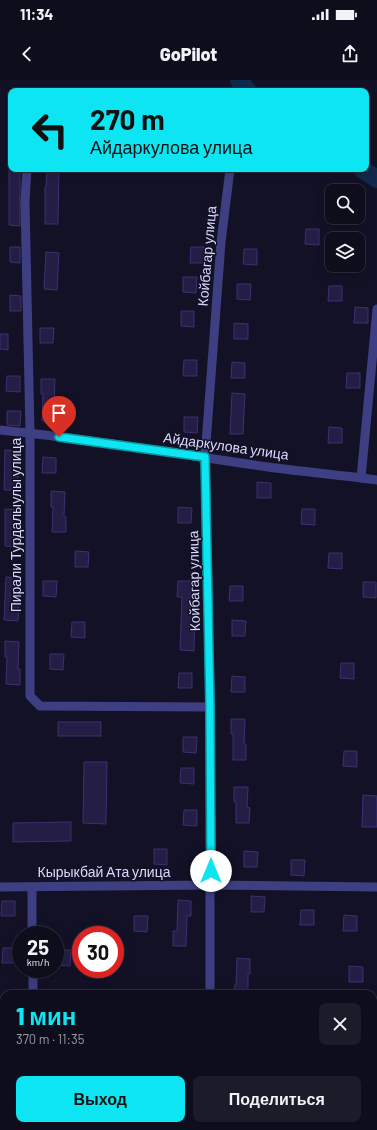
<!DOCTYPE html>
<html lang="ru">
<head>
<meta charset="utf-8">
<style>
	:root { --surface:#0e0d1c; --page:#1c1b29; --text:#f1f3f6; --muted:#9b9ca3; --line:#2e2d3b; --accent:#0ee5f2 }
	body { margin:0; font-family:Barlow,sans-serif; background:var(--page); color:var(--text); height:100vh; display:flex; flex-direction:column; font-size:15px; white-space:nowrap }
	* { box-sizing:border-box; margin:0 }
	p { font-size:13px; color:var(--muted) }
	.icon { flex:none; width:22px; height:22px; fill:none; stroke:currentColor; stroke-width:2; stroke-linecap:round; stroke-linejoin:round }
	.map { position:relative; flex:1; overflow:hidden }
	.panel { position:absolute; left:0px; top:910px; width:377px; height:140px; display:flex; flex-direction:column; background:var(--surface); border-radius:12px 12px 0 0; box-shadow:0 2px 10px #0003,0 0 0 1px var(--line) }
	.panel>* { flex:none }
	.banner { position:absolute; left:8px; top:8px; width:361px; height:84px; border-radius:8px; box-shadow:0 2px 10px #0003,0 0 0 1px var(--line); background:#0ee5f2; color:#111; overflow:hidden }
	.tools { position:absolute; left:325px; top:104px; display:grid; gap:8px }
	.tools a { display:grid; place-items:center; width:40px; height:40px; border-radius:8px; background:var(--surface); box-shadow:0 2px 10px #0003,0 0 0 1px var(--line); font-size:20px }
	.speed { position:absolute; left:12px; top:846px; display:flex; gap:8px; font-size:20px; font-weight:700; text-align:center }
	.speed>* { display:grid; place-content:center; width:52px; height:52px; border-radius:50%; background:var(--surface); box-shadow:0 2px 10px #0003,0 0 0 1px var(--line); line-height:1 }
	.speed small { font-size:10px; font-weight:400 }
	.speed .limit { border:6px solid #d22; background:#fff; color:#111 }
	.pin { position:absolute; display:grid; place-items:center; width:34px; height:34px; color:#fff; margin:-41px -17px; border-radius:50% 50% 50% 0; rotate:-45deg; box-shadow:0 0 4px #0007 }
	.pin .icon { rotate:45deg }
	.me { position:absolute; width:44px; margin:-22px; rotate:0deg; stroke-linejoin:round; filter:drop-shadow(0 0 3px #0008) }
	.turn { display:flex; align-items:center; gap:14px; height:84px; padding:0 16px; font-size:18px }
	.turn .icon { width:52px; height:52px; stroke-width:2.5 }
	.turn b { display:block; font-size:28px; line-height:34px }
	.round { display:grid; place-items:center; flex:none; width:42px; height:42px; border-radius:8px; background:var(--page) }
	.overview { display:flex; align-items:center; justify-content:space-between; height:68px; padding:0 16px }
	h1 { font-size:24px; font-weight:800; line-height:30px; color:var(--accent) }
	.button { display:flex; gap:8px; margin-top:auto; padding:8px 16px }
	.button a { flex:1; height:46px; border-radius:8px; background:var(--accent); color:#111; font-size:16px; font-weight:800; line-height:46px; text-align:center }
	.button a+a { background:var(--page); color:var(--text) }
	.status { display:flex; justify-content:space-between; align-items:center; height:28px; padding:0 20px; background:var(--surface); direction:ltr }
	.status svg { height:11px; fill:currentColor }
	header { display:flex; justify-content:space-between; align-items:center; height:52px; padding:0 16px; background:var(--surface); font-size:18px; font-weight:800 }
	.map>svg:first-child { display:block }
</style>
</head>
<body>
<div class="status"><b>11:34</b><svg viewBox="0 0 49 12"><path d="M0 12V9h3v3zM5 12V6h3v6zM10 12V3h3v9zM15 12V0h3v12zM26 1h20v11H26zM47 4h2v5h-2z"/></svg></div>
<header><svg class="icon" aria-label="back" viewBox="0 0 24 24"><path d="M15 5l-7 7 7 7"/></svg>GoPilot<svg class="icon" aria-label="share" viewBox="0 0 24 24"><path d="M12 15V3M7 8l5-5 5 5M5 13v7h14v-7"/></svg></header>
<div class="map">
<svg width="377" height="1050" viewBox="0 0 377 1050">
	<rect width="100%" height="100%" fill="#131126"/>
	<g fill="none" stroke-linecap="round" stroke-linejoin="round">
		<g stroke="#11294a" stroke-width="18">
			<path d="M 239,0 L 248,11"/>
			<path d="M 362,89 L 377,99"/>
		</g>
	</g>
	<g fill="#241e46" stroke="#3b3171">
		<path d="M 9,89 L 20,89 L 20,146 L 9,145 Z"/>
		<path d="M 47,89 L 59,89 L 58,144 L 45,144 L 45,107 L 46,107 Z"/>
		<path d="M 306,149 L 319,149 L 319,165 L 305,164 Z"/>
		<path d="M 10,167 L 20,167 L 20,183 L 10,182 Z"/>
		<path d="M 191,167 L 204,167 L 204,183 L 190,183 Z"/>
		<path d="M 244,169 L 257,169 L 257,185 L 243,184 Z"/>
		<path d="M 46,172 L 59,173 L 57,210 L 44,209 Z"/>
		<path d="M 183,197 L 197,197 L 196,213 L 183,212 Z"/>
		<path d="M 237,204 L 251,204 L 250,220 L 237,219 Z"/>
		<path d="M 329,206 L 342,206 L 342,221 L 328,221 Z"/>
		<path d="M 10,215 L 21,216 L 21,231 L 10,231 Z"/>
		<path d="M 355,227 L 368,228 L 368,243 L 354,243 Z"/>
		<path d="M 181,231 L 194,231 L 194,247 L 181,246 Z"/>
		<path d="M 234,243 L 248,244 L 248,259 L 234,259 Z"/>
		<path d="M 40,248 L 54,248 L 53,263 L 40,263 Z"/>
		<path d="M 0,254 L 8,254 L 8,270 L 0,269 Z"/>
		<path d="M 184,280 L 197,280 L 197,296 L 183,296 Z"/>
		<path d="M 232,282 L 245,283 L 245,298 L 231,298 Z"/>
		<path d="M 347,293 L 360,293 L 360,308 L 346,308 Z"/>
		<path d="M 7,296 L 20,296 L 20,312 L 6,311 Z"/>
		<path d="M 41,299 L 55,299 L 54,326 L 56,326 L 55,341 L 42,341 L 43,314 L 41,314 Z"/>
		<path d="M 232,313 L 245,314 L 243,354 L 230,354 Z"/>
		<path d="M 7,331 L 21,331 L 20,346 L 7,345 Z"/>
		<path d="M 184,337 L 198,337 L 197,353 L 184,352 Z"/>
		<path d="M 329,347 L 342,348 L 342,363 L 328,363 Z"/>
		<path d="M 5,370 L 18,371 L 18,410 L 4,410 Z"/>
		<path d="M 43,377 L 56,378 L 56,393 L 42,393 Z"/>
		<path d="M 257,402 L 271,403 L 271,418 L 257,418 Z"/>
		<path d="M 51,411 L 65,412 L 64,436 L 66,437 L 66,452 L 52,452 L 53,427 L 51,427 Z"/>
		<path d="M 178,427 L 192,428 L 191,443 L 178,443 Z"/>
		<path d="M 5,429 L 19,430 L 19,467 L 5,466 Z"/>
		<path d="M 302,429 L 315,429 L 315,445 L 301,444 Z"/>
		<path d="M 75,471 L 89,472 L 88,487 L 75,487 Z"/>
		<path d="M 329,473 L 342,473 L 342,489 L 328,488 Z"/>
		<path d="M 6,497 L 20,498 L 18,541 L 4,540 Z"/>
		<path d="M 43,501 L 57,501 L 56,517 L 43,516 Z"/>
		<path d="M 178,501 L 191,501 L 190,529 L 195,529 L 194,571 L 180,570 L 182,517 L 177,517 Z"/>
		<path d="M 363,502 L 376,502 L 376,518 L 363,517 Z"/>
		<path d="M 230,506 L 243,506 L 243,521 L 229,521 Z"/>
		<path d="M 232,540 L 246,541 L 245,556 L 232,556 Z"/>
		<path d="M 72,542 L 85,542 L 85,558 L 71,557 Z"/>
		<path d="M 5,561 L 19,562 L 18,589 L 20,589 L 20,605 L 6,604 L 7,577 L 5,577 Z"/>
		<path d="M 50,574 L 64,574 L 63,590 L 50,589 Z"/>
		<path d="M 341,583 L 354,583 L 354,599 L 340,598 Z"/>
		<path d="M 179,593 L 192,593 L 192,608 L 178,608 Z"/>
		<path d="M 232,596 L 245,597 L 245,612 L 231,612 Z"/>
		<path d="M 231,639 L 245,639 L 244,664 L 246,664 L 246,680 L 233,680 L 233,654 L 231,654 Z"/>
		<rect x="58" y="642" width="43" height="14"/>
		<path d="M 183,657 L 197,657 L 196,673 L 183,672 Z"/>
		<path d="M 344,671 L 357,671 L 357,687 L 343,686 Z"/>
		<path d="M 84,682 L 107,682 L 106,744 L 83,743 Z"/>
		<path d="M 181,688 L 194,688 L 194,704 L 180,703 Z"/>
		<path d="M 234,707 L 248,707 L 247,727 L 250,728 L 249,743 L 236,743 L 236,722 L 234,722 Z"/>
		<path d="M 363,715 L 377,716 L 377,747 L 362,747 Z"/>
		<path d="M 184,730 L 197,730 L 197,746 L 183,745 Z"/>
		<path d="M 71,742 L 71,761 L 13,762 L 13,743 Z"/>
		<path d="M 154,769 L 167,769 L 167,785 L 154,784 Z"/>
		<path d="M 244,771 L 258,772 L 257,787 L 244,787 Z"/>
		<path d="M 291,780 L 305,780 L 304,796 L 291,795 Z"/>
		<path d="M 251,816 L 265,817 L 264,832 L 251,832 Z"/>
		<path d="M 178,820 L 191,821 L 191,836 L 187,836 L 186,866 L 173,866 L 173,851 L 177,851 Z"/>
		<path d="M 2,821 L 15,821 L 15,836 L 1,836 Z"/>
		<path d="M 301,830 L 314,830 L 314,845 L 300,845 Z"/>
		<path d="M 344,835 L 357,836 L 357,851 L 343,851 Z"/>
		<path d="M 134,836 L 148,836 L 147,852 L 134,851 Z"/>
		<path d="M 3,868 L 16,868 L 16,883 L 2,883 Z"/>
		<path d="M 57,870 L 71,870 L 70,886 L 57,885 Z"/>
		<path d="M 237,878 L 250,879 L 250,894 L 248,894 L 248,914 L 234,914 L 235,905 L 236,905 Z"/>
		<path d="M 349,886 L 363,887 L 363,902 L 349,902 Z"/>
	</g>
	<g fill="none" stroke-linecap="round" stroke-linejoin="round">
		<g stroke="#3e3f82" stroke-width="9">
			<path d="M 27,89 L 25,121 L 30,353 L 30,616 L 40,626 L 210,627"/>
			<path d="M 0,350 C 90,359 179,374 268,387 C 304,392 341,395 377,400"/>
			<path d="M 361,398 L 377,229"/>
			<path d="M 0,807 L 211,805 L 377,807"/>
			<path d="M 32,807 L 32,855"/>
			<path d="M 33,889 L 33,914"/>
			<path d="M 210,914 L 210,627 L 205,377 L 221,162 L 230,89"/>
			<path d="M 36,1046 L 36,1050"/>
			<path d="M 210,1050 L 210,1046"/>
		</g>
	</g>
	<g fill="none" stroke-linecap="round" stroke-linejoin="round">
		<g stroke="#09959d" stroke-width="10">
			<path id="route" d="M 59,357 L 205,377 L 210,626 L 211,791"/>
		</g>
		<use href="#route" stroke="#0ee5f2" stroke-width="7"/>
	</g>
	<g text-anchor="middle" stroke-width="3" stroke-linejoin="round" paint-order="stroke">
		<g font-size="14" fill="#dbd8fd" stroke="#131126">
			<text transform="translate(207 176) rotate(-85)" y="5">Койбагар улица</text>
			<text transform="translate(226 366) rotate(8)" y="5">Айдаркулова улица</text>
			<text transform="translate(16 445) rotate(-90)" y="5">Пирали Турдалыулы улица</text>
			<text transform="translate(194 501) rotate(-91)" y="5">Койбагар улица</text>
			<text x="104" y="797">Кырыкбай Ата улица</text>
		</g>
	</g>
</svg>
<div class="tools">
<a><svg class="icon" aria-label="search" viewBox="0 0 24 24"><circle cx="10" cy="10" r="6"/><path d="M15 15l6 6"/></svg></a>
<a><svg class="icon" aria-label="layers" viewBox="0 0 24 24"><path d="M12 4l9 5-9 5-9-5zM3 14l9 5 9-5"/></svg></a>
</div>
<div class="speed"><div>25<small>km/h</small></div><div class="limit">30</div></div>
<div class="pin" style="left:59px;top:357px;background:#d93025"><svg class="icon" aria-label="arrive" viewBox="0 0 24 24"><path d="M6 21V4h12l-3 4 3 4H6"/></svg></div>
<svg class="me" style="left:211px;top:791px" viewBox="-20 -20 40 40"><circle r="19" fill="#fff"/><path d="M0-13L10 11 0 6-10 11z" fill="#0ee5f2"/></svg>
<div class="banner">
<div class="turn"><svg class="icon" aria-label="left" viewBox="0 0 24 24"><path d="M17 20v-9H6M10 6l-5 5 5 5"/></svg><div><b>270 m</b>Айдаркулова улица</div></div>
</div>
<section class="panel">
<div class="overview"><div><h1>1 мин</h1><p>370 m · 11:35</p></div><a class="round"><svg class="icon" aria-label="close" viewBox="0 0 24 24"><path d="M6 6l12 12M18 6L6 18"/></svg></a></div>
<div class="button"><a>Выход</a><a>Поделиться</a></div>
</section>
</div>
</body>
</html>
